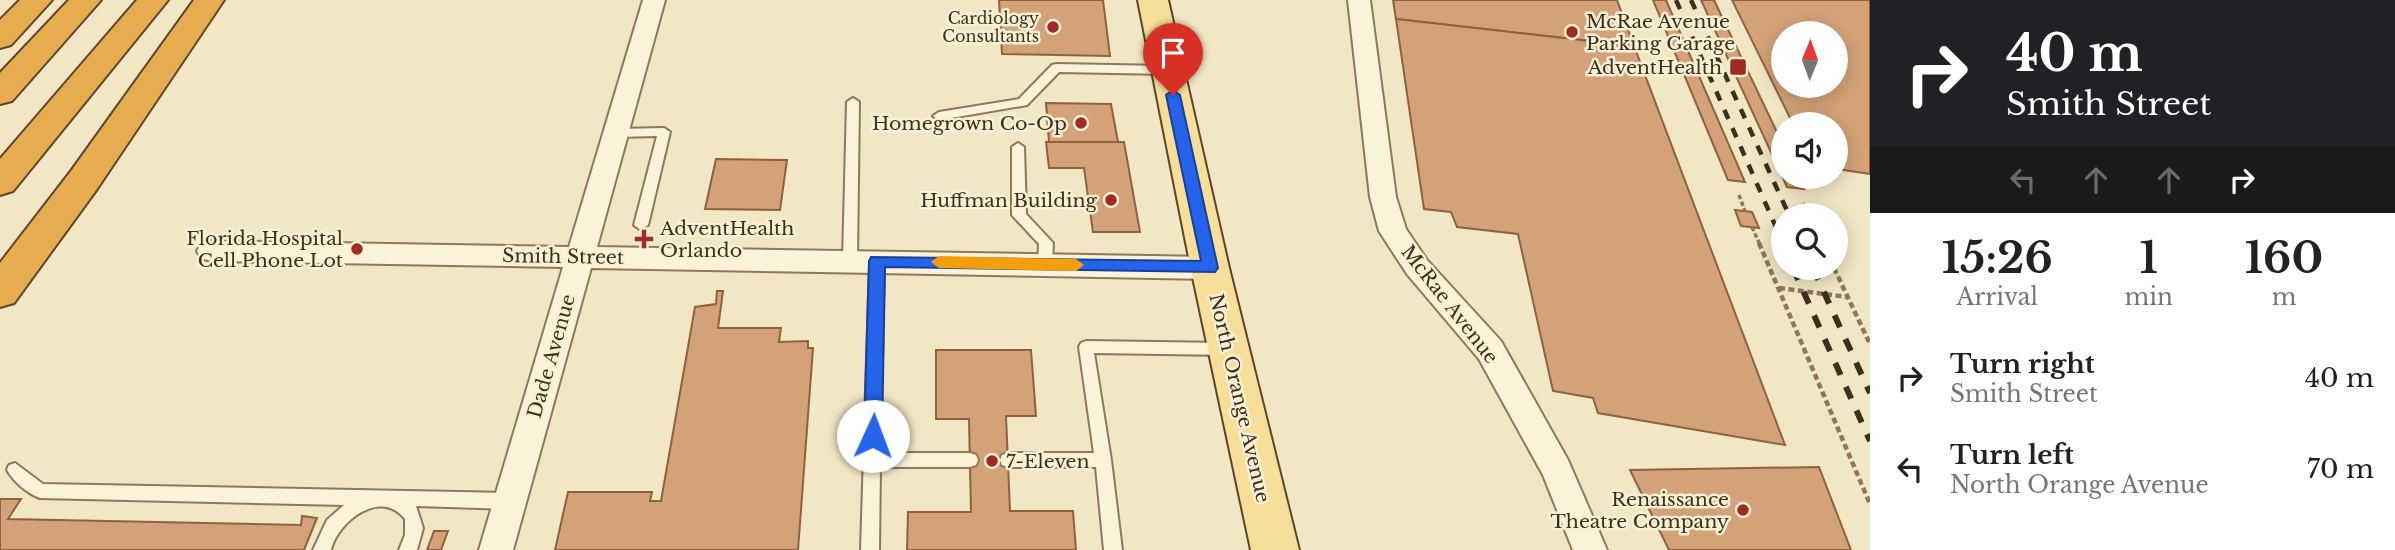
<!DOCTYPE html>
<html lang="en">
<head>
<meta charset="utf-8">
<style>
	:root { --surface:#fff; --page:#f2f2f2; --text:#222; --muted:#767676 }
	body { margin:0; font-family:"Libre Baskerville",serif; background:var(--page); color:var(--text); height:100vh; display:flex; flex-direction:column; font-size:26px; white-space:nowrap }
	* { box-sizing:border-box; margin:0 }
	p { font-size:23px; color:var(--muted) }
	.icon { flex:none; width:38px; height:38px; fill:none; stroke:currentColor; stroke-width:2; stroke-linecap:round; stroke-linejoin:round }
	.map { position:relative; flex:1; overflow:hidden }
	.details { display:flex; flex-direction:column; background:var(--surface); width:525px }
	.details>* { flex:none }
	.guide { background:#202124; color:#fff; overflow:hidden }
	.needle { width:46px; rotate:1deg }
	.fabs { position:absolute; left:1771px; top:21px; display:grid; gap:14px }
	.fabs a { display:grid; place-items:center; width:77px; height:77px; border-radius:50%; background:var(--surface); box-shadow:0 4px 18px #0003; font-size:35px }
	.pin { position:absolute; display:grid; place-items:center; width:60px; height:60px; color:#fff; margin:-72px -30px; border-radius:50% 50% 50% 0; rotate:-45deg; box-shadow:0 0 7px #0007 }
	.pin .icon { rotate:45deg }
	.me { position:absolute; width:77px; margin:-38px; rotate:2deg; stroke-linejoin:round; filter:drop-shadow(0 0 5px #0008) }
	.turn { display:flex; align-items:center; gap:24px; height:147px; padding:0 21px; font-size:32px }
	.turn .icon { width:91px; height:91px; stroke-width:2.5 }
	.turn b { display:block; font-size:49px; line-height:60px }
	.lanes { display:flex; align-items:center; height:66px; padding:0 21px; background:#0003; justify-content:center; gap:35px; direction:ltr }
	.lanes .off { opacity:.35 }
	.eta { display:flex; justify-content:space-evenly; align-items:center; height:119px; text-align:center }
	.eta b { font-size:42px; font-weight:700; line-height:49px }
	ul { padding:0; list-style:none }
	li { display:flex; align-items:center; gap:21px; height:91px; padding:0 21px }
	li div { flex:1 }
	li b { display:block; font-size:26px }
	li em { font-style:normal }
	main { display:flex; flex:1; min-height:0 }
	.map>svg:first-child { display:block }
</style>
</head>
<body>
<main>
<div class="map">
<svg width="1870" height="550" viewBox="0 0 1870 550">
	<rect width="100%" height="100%" fill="#f2e7c4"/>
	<g fill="#d3a278" stroke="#8f623d" stroke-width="2" fill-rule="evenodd">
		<path d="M 999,0 L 1103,0 L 1110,56 L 1002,54 Z"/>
		<path d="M 1393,0 L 1617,0 L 1634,46 L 1396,19 Z"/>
		<path d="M 1653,0 L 1666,0 L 1745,182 L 1728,180 Z"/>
		<path d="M 1701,0 L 1714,0 L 1783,145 L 1783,177 L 1798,177 L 1804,189 L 1787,187 Z"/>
		<path d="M 1732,0 L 1870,0 L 1870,174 L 1836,169 L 1836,124 L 1793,124 ZM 1783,33 L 1836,33 L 1836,86 L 1783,86 Z"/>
		<path d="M 1396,19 L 1634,46 L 1785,445 L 1598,413 L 1593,398 L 1553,391 L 1518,234 L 1457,227 L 1451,212 L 1424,209 Z"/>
		<path d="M 1046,103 L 1111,104 L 1118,142 L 1049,142 Z"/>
		<path d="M 1046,142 L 1124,142 L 1140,232 L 1093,232 L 1084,168 L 1049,168 Z"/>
		<path d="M 716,159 L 787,160 L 780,210 L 705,209 Z"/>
		<path d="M 1735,210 L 1752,212 L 1759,228 L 1741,226 Z"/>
		<path d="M 717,291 L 723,291 L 718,328 L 781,328 L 779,342 L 808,341 L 808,348 L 813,348 L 798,550 L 555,550 L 568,492 L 652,492 L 650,501 L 661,501 L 695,307 L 716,304 Z"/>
		<path d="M 936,350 L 1031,350 L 1036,416 L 1006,416 L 1010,511 L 1073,511 L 1076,550 L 907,550 L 908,512 L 971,512 L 969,419 L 936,419 Z"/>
		<path d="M 1819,467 L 1851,550 L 1669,550 L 1630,470 Z"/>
		<path d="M 0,499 L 21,499 L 8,519 L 301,525 L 302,516 L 317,518 L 304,550 L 0,550 Z"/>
		<path d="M 434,531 L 448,531 L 441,550 L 427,550 Z"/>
	</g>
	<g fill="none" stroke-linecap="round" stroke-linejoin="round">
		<g stroke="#8e7859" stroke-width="4">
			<g id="service">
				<path d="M 1056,64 L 1168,66 L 1174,70 L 1168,74 L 1059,72 L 1027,105 L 939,120 L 933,116 L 939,112 L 1019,99 L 1052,65 Z"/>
				<path d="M 853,98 L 859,102 L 857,260 L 850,265 L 843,260 L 847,102 Z"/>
				<path d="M 664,128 L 670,132 L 648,225 L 641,230 L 634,225 L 657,136 L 616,137 L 610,133 L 616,129 Z"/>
				<path d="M 1018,143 L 1024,147 L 1026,214 L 1053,243 L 1052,265 L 1045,270 L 1038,265 L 1039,244 L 1012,215 L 1012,147 Z"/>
				<path d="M 877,256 L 884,261 L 880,453 L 970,453 L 976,455 L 978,460 L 976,465 L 970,467 L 880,467 L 879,550 L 861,550 L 870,261 Z"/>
				<path d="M 1086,341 L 1227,343 L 1232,345 L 1234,349 L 1232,353 L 1227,355 L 1094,353 L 1111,460 L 1122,550 L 1104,550 L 1096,467 L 1008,467 L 1002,465 L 1000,460 L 1002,455 L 1008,453 L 1094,453 L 1079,347 L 1081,343 Z"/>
				<path d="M 15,463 L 43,484 L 510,493 L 516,496 L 518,501 L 516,506 L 510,509 L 416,506 L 423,528 L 417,550 L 399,550 L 405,535 L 405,519 C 381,488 338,521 331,550 L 313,550 L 327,520 L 344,505 L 40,498 C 28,494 13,481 7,470 L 9,465 Z"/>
			</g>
		</g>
		<g stroke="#8e7859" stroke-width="4">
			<g id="minor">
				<path d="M 643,0 L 665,0 L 597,247 L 1210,257 L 1220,261 L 1224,268 L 1220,275 L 1210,279 L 591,268 L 513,550 L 479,550 L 563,267 L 211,261 L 201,258 L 197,251 L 201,244 L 211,241 L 569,247 Z"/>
				<path d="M 1348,0 L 1370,0 L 1396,197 L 1406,229 L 1427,260 L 1501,341 L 1568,460 L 1607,550 L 1573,550 L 1543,475 L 1479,359 L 1407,274 L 1379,231 L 1370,197 Z"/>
			</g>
		</g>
		<g stroke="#5c452d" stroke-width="4">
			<path id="primary" d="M 1138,0 L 1168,0 L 1229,268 L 1299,550 L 1251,550 L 1191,268 Z"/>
		</g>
		<g stroke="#5c452d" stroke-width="4">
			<g id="motorway">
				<path d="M 20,0 L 52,0 L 11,45 L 0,48 L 0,20 Z"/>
				<path d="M 69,0 L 101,0 L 12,101 L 0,104 L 0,73 Z"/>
				<path d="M 137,0 L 168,0 L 13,191 L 0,195 L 0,159 Z"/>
				<path d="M 194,0 L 224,0 L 97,189 L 14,303 L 0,307 L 0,263 L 71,171 Z"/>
			</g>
		</g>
		<g stroke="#8e7859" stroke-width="3.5" stroke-dasharray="4.5 2.5" stroke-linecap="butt">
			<path d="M 1739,195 L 1745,211"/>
			<path d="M 1803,203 L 1808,215"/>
			<path d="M 1752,227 L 1760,245"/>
		</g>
		<g stroke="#8e7859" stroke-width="4.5" stroke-dasharray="6 3.5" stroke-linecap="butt">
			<path d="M 1759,243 L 1870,504"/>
			<path d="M 1834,268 L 1870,344"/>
			<path d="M 1779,288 L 1848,297"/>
		</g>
		<use href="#service" fill="#fbf3d9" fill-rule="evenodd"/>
		<use href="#minor" fill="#fbf3d9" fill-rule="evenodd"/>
		<use href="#primary" fill="#f7df9a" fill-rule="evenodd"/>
		<use href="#motorway" fill="#e7ac50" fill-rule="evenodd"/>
		<g stroke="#3d2f1e" stroke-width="4.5" stroke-dasharray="10 10" stroke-linecap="butt">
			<path d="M 1676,0 L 1783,243"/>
			<path d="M 1691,0 L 1789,215"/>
		</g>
		<g stroke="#3d2f1e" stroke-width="6" stroke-dasharray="13 13" stroke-linecap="butt">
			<path d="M 1793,268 L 1870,441"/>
			<path d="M 1813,268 L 1870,393"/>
		</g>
	</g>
	<path fill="#2563eb" stroke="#184099" stroke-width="2" d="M 1173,90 L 1180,95 L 1218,268 L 1215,272 L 885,267 L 882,436 L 879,441 L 873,443 L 866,441 L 864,436 L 869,261 L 871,257 L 1201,261 L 1166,95 Z"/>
	<path fill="#f59e0b" d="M 939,256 L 1076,259 L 1084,265 L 1076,271 L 939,268 L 931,262 Z"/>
	<g fill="#a22a24" stroke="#f8f0d5" stroke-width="2.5">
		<circle cx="1053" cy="27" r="7"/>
		<circle cx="1572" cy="32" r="7"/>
		<rect x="1729" y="58" width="18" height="18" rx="3.5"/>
		<circle cx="1081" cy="123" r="7"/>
		<circle cx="1111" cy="200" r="7"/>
		<path d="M640.5 228.5h7v7h7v7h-7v7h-7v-7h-7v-7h7z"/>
		<circle cx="357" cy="249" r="7"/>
		<circle cx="992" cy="461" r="7"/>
		<circle cx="1743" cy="510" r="7"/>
	</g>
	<g text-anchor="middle" stroke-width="5" stroke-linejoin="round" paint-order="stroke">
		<g font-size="16" fill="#3d2f1e" stroke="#f8f0d5" text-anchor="end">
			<text x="1039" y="24">Cardiology<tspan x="1039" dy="18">Consultants</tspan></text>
		</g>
		<g font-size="19" fill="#3d2f1e" stroke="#f8f0d5" text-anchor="end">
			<text x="1586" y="28" text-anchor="start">McRae Avenue<tspan x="1586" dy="22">Parking Garage</tspan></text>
			<text x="1722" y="74">AdventHealth</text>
			<text x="1067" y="130">Homegrown Co-Op</text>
			<text x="1097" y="207">Huffman Building</text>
			<text x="660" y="235" text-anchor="start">AdventHealth<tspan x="660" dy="22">Orlando</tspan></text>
			<text x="343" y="245">Florida Hospital<tspan x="343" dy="22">Cell Phone Lot</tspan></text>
			<text x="1006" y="468" text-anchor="start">7-Eleven</text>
			<text x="1729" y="506">Renaissance<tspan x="1729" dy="22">Theatre Company</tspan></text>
		</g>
		<g font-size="19" fill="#3d2f1e" stroke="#f8f0d5">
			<text transform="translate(563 256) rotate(1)" y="7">Smith Street</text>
			<text transform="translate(1450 304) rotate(52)" y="7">McRae Avenue</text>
			<text transform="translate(551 356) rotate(-74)" y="7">Dade Avenue</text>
			<text transform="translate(1240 398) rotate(77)" y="7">North Orange Avenue</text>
		</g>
	</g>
</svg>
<div class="fabs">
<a><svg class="needle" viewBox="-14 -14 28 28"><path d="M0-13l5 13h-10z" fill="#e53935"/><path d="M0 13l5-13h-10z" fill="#767676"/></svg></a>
<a><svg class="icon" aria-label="sound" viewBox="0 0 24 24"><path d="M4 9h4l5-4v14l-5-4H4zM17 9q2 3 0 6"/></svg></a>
<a><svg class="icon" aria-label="search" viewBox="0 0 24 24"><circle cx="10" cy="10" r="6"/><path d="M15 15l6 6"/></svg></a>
</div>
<div class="pin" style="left:1173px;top:95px;background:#d93025"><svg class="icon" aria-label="arrive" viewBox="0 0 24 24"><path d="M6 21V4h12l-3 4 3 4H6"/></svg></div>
<svg class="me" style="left:873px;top:436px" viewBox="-20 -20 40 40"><circle r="19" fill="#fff"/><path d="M0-13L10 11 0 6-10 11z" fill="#2563eb"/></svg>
</div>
<section class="details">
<div class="guide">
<div class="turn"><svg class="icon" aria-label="right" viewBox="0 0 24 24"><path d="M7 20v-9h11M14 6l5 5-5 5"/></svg><div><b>40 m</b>Smith Street</div></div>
<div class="lanes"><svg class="icon off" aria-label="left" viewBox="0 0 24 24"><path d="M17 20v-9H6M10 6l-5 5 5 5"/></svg><svg class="icon off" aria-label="ahead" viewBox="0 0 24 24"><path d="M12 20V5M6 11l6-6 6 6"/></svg><svg class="icon off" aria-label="ahead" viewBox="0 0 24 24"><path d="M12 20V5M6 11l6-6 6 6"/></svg><svg class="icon" aria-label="right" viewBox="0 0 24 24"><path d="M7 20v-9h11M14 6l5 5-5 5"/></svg></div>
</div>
<div class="eta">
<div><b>15:26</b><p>Arrival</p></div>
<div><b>1</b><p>min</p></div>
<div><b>160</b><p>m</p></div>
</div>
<ul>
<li><svg class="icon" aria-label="right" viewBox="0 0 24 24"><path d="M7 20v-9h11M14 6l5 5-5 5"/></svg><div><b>Turn right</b><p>Smith Street</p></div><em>40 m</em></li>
<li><svg class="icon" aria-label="left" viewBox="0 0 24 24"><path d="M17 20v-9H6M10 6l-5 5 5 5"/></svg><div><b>Turn left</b><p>North Orange Avenue</p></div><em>70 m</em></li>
</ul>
</section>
</main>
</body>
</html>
